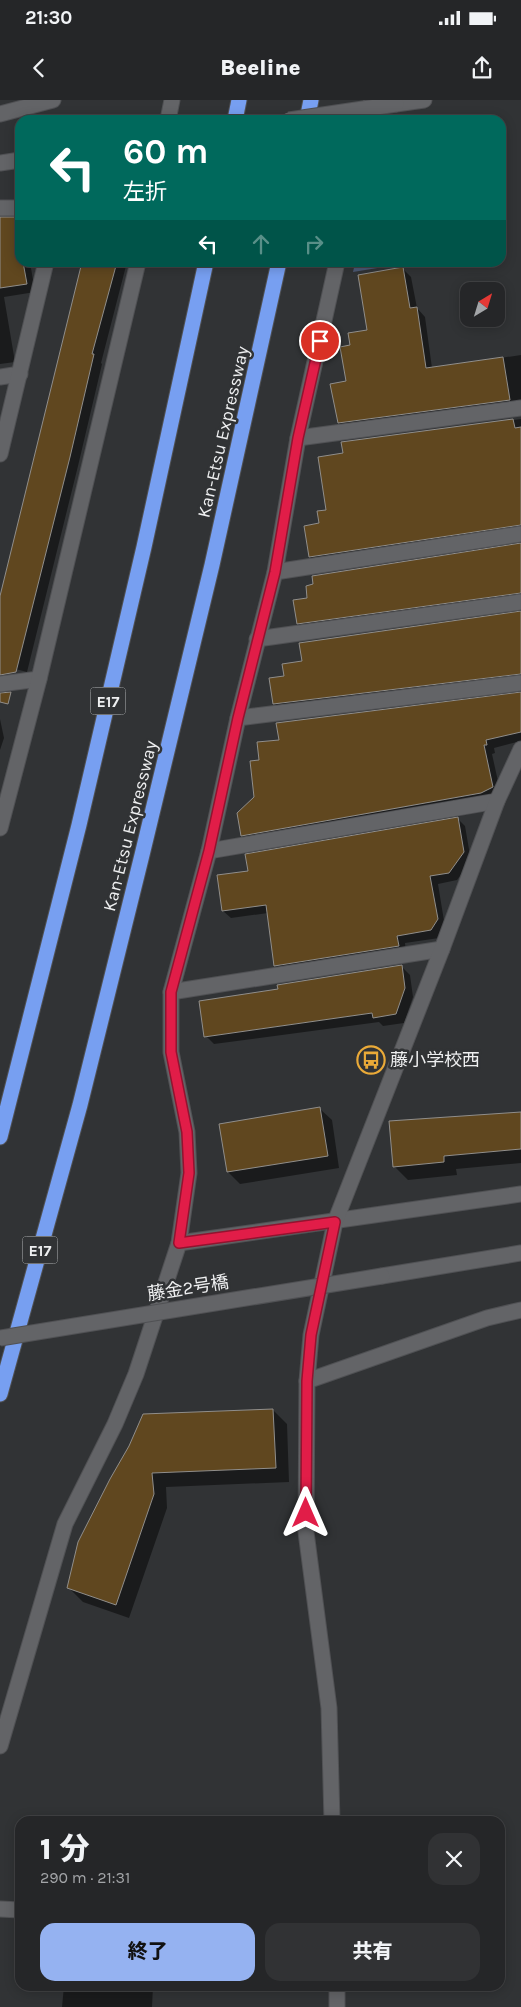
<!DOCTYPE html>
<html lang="ja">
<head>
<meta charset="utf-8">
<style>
	:root { --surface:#252628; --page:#313234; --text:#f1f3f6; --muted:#a3a5a8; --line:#424345; --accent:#95b2f1 }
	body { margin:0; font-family:Karla,"Noto Sans JP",sans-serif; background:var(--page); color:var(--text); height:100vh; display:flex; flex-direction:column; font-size:19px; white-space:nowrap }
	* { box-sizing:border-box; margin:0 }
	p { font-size:16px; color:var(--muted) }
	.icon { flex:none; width:28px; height:28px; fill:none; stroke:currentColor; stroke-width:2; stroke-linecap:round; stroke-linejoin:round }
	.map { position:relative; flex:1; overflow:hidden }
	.panel { position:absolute; left:15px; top:1716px; width:490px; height:175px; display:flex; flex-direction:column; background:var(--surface); border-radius:15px; box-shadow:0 2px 12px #0003,0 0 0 1px var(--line) }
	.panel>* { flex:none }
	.hud { position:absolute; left:15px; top:15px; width:491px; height:152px; border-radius:15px; box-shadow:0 2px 12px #0003,0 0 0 1px var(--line); background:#00695c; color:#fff; overflow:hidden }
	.needle { width:32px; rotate:38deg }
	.buttons { position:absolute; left:460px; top:182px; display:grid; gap:10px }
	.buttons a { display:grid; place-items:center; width:45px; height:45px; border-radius:10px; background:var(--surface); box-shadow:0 2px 12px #0003,0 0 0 1px var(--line); font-size:25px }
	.pin { position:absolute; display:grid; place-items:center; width:42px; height:42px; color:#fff; margin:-21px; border:2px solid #fff; border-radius:50%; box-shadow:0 1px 5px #0007 }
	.me { position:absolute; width:55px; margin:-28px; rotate:0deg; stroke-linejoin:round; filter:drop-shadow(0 0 4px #0008) }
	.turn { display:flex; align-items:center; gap:18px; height:105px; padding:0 25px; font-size:22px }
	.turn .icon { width:65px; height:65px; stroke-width:2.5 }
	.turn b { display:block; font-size:35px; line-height:42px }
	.lanes { display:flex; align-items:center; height:48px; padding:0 25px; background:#0003; justify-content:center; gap:25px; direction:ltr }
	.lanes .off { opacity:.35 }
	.round { display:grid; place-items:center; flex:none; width:52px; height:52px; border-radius:15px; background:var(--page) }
	.summary { display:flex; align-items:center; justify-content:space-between; height:85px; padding:0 25px }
	h1 { font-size:30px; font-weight:800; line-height:38px }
	.action { display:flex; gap:10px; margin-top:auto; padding:10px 25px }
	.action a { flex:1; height:58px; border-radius:15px; background:var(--accent); color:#111; font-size:20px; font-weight:800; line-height:58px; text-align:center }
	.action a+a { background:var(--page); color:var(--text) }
	.status { display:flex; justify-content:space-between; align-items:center; height:35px; padding:0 25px; background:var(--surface); direction:ltr }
	.status svg { height:14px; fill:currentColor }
	header { display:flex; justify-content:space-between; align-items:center; height:65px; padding:0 25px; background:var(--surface); font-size:22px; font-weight:800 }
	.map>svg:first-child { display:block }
</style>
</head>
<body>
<div class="status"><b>21:30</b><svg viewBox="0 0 49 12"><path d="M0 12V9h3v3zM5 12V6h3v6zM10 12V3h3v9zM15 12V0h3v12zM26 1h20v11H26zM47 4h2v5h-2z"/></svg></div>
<header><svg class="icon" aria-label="back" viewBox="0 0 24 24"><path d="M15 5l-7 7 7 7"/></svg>Beeline<svg class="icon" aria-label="share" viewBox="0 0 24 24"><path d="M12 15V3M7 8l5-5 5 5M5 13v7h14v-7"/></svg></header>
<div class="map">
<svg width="521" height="1907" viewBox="0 0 521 1907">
	<rect width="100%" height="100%" fill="#313335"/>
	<path fill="#4c5975" d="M 355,163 L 355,162 L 408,163 L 353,172 Z"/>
	<g fill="#0007">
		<path d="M 19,142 L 20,162 L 30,162 L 35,192 L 4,197 L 15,262 L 0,264 L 0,145 Z"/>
		<path d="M 83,162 L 127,162 L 101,263 L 102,264 L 78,366 L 27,572 L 0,565 L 0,508 L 66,232 L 65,230 Z"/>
		<path d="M 403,169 L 411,177 L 417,208 L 425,217 L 432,268 L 521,255 L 521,308 L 347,331 L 339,323 L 347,282 L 352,246 L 368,231 Z"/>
		<path d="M 521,319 L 521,434 L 319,465 L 310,457 L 320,424 L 327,411 L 345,354 L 343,343 Z"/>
		<path d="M 521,445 L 521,502 L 306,532 L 298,523 L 309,499 Z"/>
		<path d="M 521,513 L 521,583 L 283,612 L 275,604 L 285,577 L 304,562 Z"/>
		<path d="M 521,596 L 521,641 L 494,648 L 495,653 L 492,654 L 501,695 L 251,744 L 242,735 L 255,698 L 260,661 L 280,641 Z"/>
		<path d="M 0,619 L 4,638 L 0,650 Z"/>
		<path d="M 458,719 L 465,726 L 471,761 L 457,780 L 438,784 L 445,827 L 439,838 L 405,843 L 406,854 L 283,873 L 276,866 L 268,813 L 231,818 L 223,811 L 250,772 Z"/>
		<path d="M 401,866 L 410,875 L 413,897 L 404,923 L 383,926 L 379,922 L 214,944 L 206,936 Z"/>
		<path d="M 320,1009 L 332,1020 L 339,1068 L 240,1084 L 228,1072 Z"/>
		<path d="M 521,1013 L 521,1063 L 456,1069 L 457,1075 L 408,1080 L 394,1066 Z"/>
		<path d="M 273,1310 L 287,1324 L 289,1382 L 166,1387 L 167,1408 L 129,1518 L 83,1502 L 69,1488 L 111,1379 Z"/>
		<path d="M 64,1886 L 153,1886 L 152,1907 L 62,1907 Z"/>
	</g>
	<g fill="#60471f" stroke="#908e8b">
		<path d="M 0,117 L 15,117 L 20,144 L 20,162 L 23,162 L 27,184 L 0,188 Z"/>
		<path d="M 82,162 L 117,162 L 92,254 L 94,254 L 70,357 L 16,572 L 0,575 L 0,496 Z"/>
		<path d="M 403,167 L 410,208 L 417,207 L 426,268 L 503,257 L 510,300 L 338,323 L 330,284 L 346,281 L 340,247 L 350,245 L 348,233 L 367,230 L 358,175 Z"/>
		<path d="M 513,319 L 515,328 L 521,327 L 521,425 L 309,457 L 304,426 L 319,423 L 317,411 L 326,410 L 318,357 L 343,353 L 341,342 Z"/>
		<path d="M 521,443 L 521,493 L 297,524 L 293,500 L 307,498 L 306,486 L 313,484 L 312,476 Z"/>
		<path d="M 521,511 L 521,574 L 273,604 L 269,578 L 284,576 L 282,564 L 302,561 L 299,543 Z"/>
		<path d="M 11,592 L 8,604 L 0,602 L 0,593 Z"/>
		<path d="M 521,592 L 521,632 L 486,640 L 487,645 L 484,645 L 493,687 L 481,693 L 241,736 L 237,713 L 254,697 L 250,661 L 259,660 L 257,642 L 279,640 L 276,623 Z"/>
		<path d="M 458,717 L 464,752 L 449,773 L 430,776 L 438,819 L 431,830 L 397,836 L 399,846 L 274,866 L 266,805 L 222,811 L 217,775 L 248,771 L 245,754 Z"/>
		<path d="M 402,865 L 405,888 L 396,914 L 373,918 L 372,913 L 204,937 L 199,901 L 278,889 L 277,885 Z"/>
		<path d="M 320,1007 L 328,1056 L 227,1072 L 219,1024 Z"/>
		<path d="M 521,1012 L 521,1049 L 444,1056 L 444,1062 L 393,1067 L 389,1021 Z"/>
		<path d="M 273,1309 L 276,1368 L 152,1373 L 154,1394 L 116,1505 L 67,1488 L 78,1442 L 110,1379 L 129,1346 L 143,1314 Z"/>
	</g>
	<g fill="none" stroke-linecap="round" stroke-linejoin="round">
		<g stroke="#505154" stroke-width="17">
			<g id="minor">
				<path d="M 396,4 L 424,0"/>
				<path d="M 0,14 L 53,0"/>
				<path d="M 168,20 L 172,0"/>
				<path d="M 367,20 L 372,0"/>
				<path d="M 0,63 L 20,60"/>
				<path d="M 0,108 L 20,108"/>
				<path d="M 0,277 L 20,274"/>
				<path d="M 298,338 L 521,308"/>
				<path d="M 0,354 L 46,162"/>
				<path d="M 275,472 L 521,434"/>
				<path d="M 257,539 L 521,502"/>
				<path d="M 0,584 L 39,579"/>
				<path d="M 238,618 L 521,583"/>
				<path d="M 0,728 L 39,579 L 138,162"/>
				<path d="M 209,751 L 497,701"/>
				<path d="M 171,892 L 442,849"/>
				<path d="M 179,1143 L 521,1094"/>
				<path d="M 307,1281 L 487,1218 L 521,1210"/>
				<path d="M 0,1646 L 65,1424 L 115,1324 L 136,1274 L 179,1143 L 189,1073 L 187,1032 L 171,952 L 171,892 L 209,751 L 238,618 L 275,472 L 298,338 L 337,162"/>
				<path d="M 0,1809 L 20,1810"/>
			</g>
		</g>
		<g stroke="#505154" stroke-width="17">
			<g id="tertiary">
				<path d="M 382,1176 L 521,1153"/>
				<path d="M 332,1721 L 329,1608 L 306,1432 L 307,1281 L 311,1235 L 335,1122 L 442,849 L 497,701 L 521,649"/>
				<path d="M 337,1886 L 337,1907"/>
			</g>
		</g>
		<g stroke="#505154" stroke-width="17">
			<g id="motorway">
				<path d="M 235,20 L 239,0"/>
				<path d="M 307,20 L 311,0"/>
				<path d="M 0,1037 L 79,725 L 144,447 L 206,162"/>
				<path d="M 0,1294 L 80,1005 L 142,755 L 212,465 L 279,162"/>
			</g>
		</g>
		<use href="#minor" stroke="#636467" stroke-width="15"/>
		<use href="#tertiary" stroke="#636467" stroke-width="15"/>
		<use href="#motorway" stroke="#779ff1" stroke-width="15"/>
		<g stroke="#505154" stroke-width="17" stroke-linecap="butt">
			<path id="minor-bridge" d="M 289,20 L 396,4"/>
		</g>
		<g stroke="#505154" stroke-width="17" stroke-linecap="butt">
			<path id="tertiary-bridge" d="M 0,1238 L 382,1176"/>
		</g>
		<use href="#minor-bridge" stroke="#636467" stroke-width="15"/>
		<use href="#tertiary-bridge" stroke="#636467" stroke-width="15"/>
	</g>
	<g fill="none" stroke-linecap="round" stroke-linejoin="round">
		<g stroke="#92132f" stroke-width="12">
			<path id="route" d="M 306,1413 L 307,1281 L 311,1235 L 335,1122 L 179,1143 L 189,1073 L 187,1032 L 171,952 L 171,892 L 209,751 L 238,618 L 275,472 L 298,338 L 320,241"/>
		</g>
		<use href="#route" stroke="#e11d48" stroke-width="9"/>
	</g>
	<defs>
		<g id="bus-ring" transform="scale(1.4375)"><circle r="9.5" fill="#313335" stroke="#eaaa38" stroke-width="1.5"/><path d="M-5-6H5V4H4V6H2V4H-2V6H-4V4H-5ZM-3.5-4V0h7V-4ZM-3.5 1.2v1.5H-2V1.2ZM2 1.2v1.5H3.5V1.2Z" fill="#eaaa38"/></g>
	</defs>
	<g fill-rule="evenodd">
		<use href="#bus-ring" x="371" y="960"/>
	</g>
	<g text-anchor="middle" stroke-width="5" stroke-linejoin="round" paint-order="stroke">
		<g fill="#313335" stroke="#b5b7b8" stroke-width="1">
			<rect x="90.5" y="587.5" width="35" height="27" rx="4"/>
			<rect x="22.5" y="1136.5" width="35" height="27" rx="4"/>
		</g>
		<g font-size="16" font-weight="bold" fill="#eeeff0">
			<text x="108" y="607">E17</text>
			<text x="40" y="1156">E17</text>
		</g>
		<g font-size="18" fill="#eeeff0" stroke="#313335">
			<text transform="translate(223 332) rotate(-77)" y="6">Kan-Etsu Expressway</text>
			<text transform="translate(130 726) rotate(-76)" y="6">Kan-Etsu Expressway</text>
			<text transform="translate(188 1188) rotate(-9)" y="6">藤金2号橋</text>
		</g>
		<g font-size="18" fill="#eeeff0" stroke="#313335" text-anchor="start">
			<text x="390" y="966">藤小学校西</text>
		</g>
	</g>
</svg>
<div class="buttons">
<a><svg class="needle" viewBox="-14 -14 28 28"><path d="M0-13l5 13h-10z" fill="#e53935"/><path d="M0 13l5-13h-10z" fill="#a3a5a8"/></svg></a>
</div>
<div class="pin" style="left:320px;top:241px;background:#d93025"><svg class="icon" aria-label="arrive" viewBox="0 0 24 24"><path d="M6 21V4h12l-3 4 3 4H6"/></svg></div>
<svg class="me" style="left:306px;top:1413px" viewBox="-20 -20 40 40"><path d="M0-17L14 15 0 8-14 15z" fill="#e11d48" stroke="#fff" stroke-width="4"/></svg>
<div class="hud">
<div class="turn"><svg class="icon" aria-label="left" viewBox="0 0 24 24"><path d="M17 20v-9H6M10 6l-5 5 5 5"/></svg><div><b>60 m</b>左折</div></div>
<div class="lanes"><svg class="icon" aria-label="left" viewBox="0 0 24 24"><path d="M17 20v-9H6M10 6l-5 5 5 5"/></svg><svg class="icon off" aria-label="ahead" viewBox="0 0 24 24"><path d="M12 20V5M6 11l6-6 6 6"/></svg><svg class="icon off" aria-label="right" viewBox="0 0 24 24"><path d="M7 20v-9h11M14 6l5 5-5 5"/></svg></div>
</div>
<section class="panel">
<div class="summary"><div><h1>1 分</h1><p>290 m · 21:31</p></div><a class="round"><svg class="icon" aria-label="close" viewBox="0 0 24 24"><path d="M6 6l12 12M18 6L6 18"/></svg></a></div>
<div class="action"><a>終了</a><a>共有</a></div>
</section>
</div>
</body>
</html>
